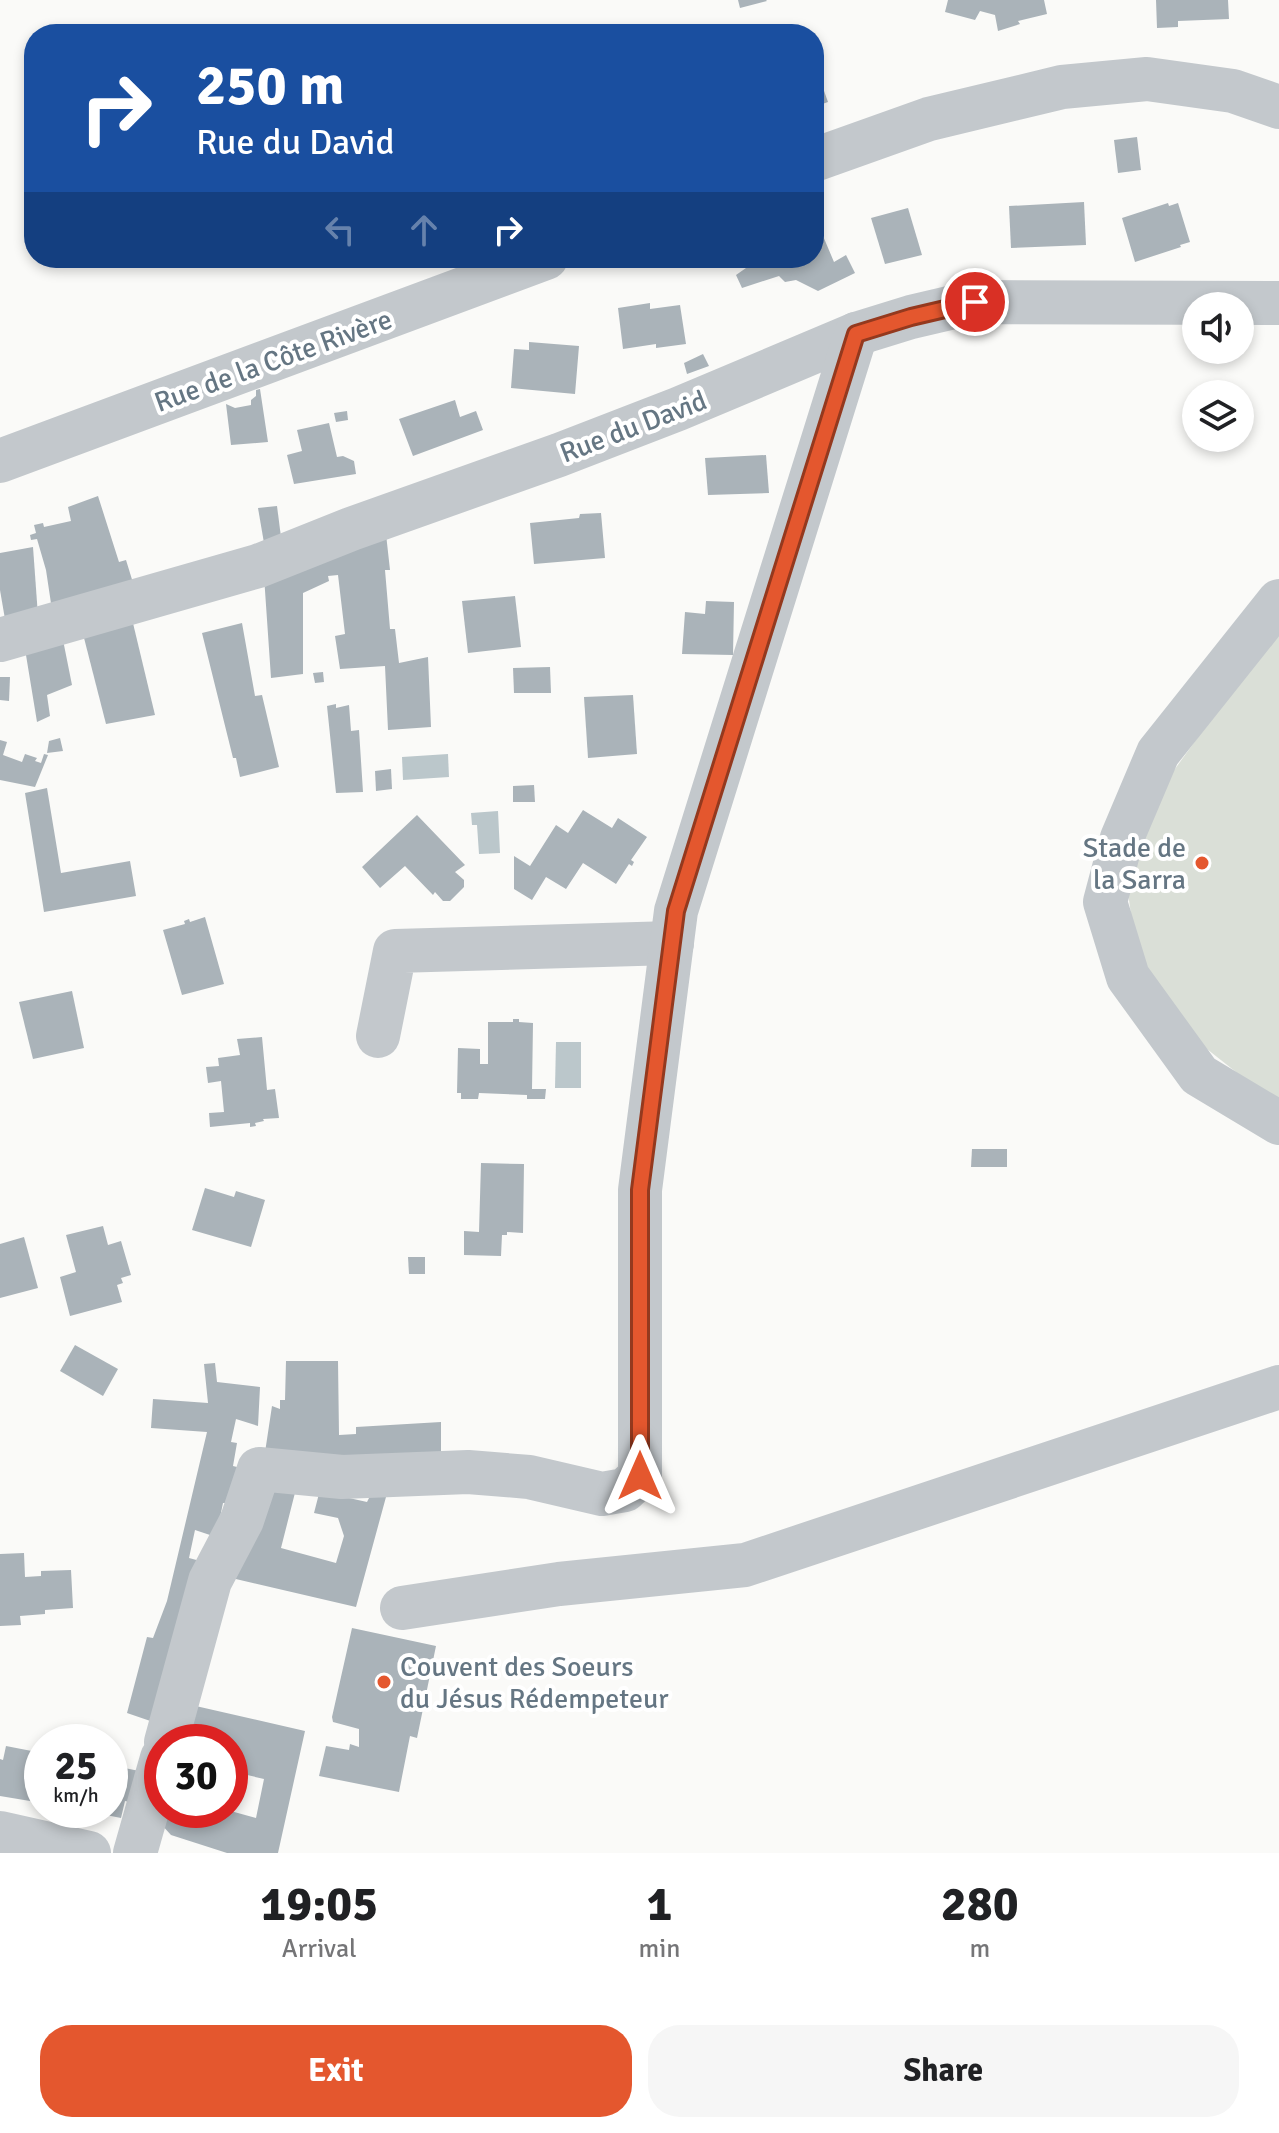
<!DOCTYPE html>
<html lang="en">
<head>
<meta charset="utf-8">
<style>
	:root { --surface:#fff; --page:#f6f6f6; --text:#202124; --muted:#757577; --accent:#e4572e }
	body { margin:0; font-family:Signika,sans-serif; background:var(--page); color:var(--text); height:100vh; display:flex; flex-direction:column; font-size:30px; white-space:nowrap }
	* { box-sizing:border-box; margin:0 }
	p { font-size:26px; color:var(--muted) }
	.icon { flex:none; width:44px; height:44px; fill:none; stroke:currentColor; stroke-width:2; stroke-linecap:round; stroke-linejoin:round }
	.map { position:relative; height:1853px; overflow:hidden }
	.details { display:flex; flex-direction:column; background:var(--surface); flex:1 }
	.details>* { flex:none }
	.hud { position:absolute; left:24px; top:24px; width:800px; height:244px; border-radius:32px; box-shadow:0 4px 12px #0003; background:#1a4fa0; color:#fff; overflow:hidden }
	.tools { position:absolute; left:1182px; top:292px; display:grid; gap:16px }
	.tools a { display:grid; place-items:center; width:72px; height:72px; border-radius:50%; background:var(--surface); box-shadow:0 4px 12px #0003; font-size:40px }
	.speed { position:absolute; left:24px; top:1724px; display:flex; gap:16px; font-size:40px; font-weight:700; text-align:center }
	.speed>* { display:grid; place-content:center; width:104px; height:104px; border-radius:50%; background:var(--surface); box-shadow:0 4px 12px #0003; line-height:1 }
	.speed small { font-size:20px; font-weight:400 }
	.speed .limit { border:12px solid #d22; background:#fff; color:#111 }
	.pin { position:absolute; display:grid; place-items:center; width:68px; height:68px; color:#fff; margin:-34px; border:4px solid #fff; border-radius:50%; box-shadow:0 2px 8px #0007 }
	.me { position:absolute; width:88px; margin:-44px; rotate:0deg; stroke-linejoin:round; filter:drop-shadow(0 0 6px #0008) }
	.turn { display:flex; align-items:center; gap:28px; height:168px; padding:0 40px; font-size:36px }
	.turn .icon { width:104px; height:104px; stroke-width:2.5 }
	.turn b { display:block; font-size:56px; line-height:68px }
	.lanes { display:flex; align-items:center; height:76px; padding:0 40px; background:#0003; justify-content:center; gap:40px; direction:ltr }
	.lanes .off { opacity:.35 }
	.eta { display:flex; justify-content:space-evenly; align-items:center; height:136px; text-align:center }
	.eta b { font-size:48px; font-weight:700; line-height:56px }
	.action { display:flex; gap:16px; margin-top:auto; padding:16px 40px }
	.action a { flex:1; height:92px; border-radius:32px; background:var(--accent); color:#fff; font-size:32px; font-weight:700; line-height:92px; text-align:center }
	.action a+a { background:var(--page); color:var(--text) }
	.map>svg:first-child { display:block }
</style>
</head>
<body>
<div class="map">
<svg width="1279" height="1853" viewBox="0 0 1279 1853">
	<rect width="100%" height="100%" fill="#fafaf8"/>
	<path fill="#dadfd7" d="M 1279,625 L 1279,1106 L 1188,1034 L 1157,994 L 1135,943 L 1125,871 L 1154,798 Z"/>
	<g fill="#bbc7cb">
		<path d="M 448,754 L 449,777 L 403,780 L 402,757 Z"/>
		<path d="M 498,811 L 500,853 L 479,854 L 477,825 L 472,825 L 471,813 Z"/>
		<path d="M 556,1042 L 581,1042 L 581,1088 L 555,1088 Z"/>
	</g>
	<g fill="#aab3b9">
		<path d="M 738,0 L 766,0 L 767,1 L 740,8 Z"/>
		<path d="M 948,0 L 1044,0 L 1047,14 L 1018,21 L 1020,24 L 998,31 L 995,15 L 980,11 L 975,20 L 945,12 Z"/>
		<path d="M 1156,0 L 1228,0 L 1229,19 L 1178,21 L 1178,27 L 1157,28 Z"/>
		<path d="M 814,63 L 828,102 L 814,107 Z"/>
		<path d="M 1137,137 L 1141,170 L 1118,173 L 1114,140 Z"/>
		<path d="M 1084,202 L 1086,245 L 1011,248 L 1009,206 Z"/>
		<path d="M 1168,203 L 1169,206 L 1178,203 L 1190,242 L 1180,245 L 1181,247 L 1135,262 L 1122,218 Z"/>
		<path d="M 908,208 L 922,255 L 885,264 L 871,218 Z"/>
		<path d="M 815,230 L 817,239 L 823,236 L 834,262 L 846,255 L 855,273 L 818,291 L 796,280 L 785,282 L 779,276 L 742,288 L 736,275 L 746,268 L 743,258 L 814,258 Z"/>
		<path d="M 650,303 L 650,309 L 680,305 L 686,344 L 656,348 L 656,344 L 623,349 L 618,308 Z"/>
		<path d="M 529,342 L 579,346 L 575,394 L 511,388 L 514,349 L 529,350 Z"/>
		<path d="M 703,354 L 709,366 L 687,374 L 684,363 Z"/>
		<path d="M 260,389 L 268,442 L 231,445 L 226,404 L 235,408 L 251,405 L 251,400 L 256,396 L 256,390 Z"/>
		<path d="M 455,400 L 460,417 L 476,411 L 483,430 L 413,456 L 399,419 Z"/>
		<path d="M 347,411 L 348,420 L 336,422 L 334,413 Z"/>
		<path d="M 329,423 L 337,457 L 343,456 L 354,461 L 356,474 L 294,484 L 287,455 L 302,451 L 297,430 Z"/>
		<path d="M 766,455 L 769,493 L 708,495 L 705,458 Z"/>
		<path d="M 98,496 L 119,562 L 126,560 L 134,586 L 52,610 L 46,570 L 37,539 L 31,540 L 30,535 L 36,533 L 34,525 L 43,523 L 44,527 L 71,521 L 68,507 Z"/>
		<path d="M 277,506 L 281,537 L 264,543 L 258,508 Z"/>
		<path d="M 601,513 L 605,558 L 534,564 L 530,523 L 579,518 L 580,514 Z"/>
		<path d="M 386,534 L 390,570 L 385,570 L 390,629 L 395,629 L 399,663 L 428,657 L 431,727 L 388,730 L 385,666 L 340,669 L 335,636 L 345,634 L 338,575 L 328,576 L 329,581 L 303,593 L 303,674 L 271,678 L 264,576 Z"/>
		<path d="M 33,547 L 38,616 L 6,625 L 0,590 L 0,553 Z"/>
		<path d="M 515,596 L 521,647 L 468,653 L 462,601 Z"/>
		<path d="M 706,601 L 734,602 L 733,655 L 682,654 L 685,612 L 705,614 Z"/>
		<path d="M 132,619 L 155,715 L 106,724 L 83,634 Z"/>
		<path d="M 242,623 L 255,696 L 262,695 L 279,767 L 240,777 L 236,758 L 233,758 L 202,633 Z"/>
		<path d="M 63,640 L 72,685 L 47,695 L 50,716 L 37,722 L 25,649 Z"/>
		<path d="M 550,667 L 551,693 L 514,693 L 513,668 Z"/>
		<path d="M 323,672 L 324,682 L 315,683 L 313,673 Z"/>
		<path d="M 0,677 L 10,677 L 9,701 L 0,700 Z"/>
		<path d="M 633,695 L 637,754 L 588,758 L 584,697 Z"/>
		<path d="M 336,704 L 336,708 L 349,705 L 351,731 L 359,730 L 363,792 L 336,793 L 327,706 Z"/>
		<path d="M 60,738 L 63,751 L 47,753 L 49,741 Z"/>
		<path d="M 0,740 L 7,742 L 3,755 L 22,762 L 25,754 L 37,758 L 35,761 L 41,763 L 44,754 L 48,755 L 35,787 L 0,780 Z"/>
		<path d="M 391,769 L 392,789 L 376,791 L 375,771 Z"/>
		<path d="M 534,785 L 535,802 L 513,802 L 513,786 Z"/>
		<path d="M 47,788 L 61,873 L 130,861 L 136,896 L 44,912 L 25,793 Z"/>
		<path d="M 583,810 L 612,828 L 618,818 L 647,837 L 631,860 L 634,862 L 632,866 L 629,864 L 616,884 L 583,863 L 566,889 L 546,877 L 532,900 L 514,889 L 514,856 L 530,866 L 556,825 L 568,833 Z"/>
		<path d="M 417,815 L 465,865 L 455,872 L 464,880 L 464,887 L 450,901 L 443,901 L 435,892 L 433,895 L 405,866 L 380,888 L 362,867 Z"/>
		<path d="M 205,917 L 224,984 L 182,995 L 163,930 L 185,924 L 184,921 L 189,919 L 190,922 Z"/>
		<path d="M 72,991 L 84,1048 L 33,1059 L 19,1002 Z"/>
		<path d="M 513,1019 L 519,1019 L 519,1022 L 533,1023 L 532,1089 L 546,1089 L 545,1099 L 527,1099 L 527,1095 L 479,1093 L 478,1099 L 461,1099 L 461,1093 L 457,1093 L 458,1048 L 480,1049 L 480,1064 L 488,1064 L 488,1022 L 513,1022 Z"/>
		<path d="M 262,1037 L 267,1090 L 275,1089 L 279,1118 L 263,1119 L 264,1121 L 255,1123 L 256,1126 L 250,1127 L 250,1123 L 210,1127 L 209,1113 L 224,1112 L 221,1081 L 208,1083 L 206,1067 L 219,1066 L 218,1058 L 240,1055 L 237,1039 Z"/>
		<path d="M 972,1149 L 1007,1149 L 1007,1167 L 971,1167 Z"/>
		<path d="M 481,1163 L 524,1164 L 523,1233 L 507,1232 L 507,1235 L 502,1235 L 501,1256 L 464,1255 L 464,1231 L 479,1232 Z"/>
		<path d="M 205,1188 L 234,1197 L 236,1191 L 265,1200 L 251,1247 L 192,1230 Z"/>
		<path d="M 103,1226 L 108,1245 L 121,1241 L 131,1275 L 121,1278 L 123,1283 L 117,1285 L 122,1302 L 70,1316 L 60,1277 L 76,1272 L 66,1235 Z"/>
		<path d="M 24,1237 L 38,1288 L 0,1298 L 0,1244 Z"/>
		<path d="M 408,1257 L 425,1257 L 425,1274 L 409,1274 Z"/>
		<path d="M 75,1345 L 118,1369 L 103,1396 L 60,1371 Z"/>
		<path d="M 286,1361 L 338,1361 L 339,1435 L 356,1434 L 356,1427 L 441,1422 L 441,1463 L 264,1459 L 272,1406 L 280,1409 L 280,1400 L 285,1400 Z"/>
		<path d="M 215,1363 L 217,1382 L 260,1387 L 258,1426 L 236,1419 L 231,1442 L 237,1443 L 233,1466 L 241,1468 L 235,1503 L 223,1503 L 216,1537 L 195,1530 L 189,1558 L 204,1562 L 162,1725 L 127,1713 L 147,1637 L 153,1638 L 167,1601 L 207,1432 L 151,1428 L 153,1399 L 208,1403 L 204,1364 Z"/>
		<path d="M 272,1472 L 299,1477 L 281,1548 L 336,1563 L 344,1536 L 338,1518 L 314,1513 L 322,1482 L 349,1498 L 367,1502 L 371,1494 L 386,1497 L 356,1607 L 223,1576 Z"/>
		<path d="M 24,1553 L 25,1577 L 41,1576 L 41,1571 L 71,1570 L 73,1608 L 45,1610 L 45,1614 L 20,1616 L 21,1625 L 0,1626 L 0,1554 Z"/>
		<path d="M 352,1628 L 436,1646 L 417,1738 L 410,1736 L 399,1792 L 319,1776 L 326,1746 L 349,1750 L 350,1744 L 359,1747 L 359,1729 L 333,1722 L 332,1717 Z"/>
		<path d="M 187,1704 L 305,1731 L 278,1853 L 227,1853 L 171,1835 L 161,1824 L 164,1810 L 227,1810 L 256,1818 L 264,1779 L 230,1771 L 230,1742 L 176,1742 Z"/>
		<path d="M 6,1746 L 42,1753 L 42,1803 L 0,1796 L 0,1759 L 3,1760 Z"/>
		<path d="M 110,1765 L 149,1773 L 137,1804 L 125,1801 L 121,1818 L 96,1813 L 94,1823 L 46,1814 L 46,1810 L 110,1810 Z"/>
	</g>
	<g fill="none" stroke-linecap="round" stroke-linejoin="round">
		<g stroke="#c3c8cc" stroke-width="44">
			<path d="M 814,160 L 929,119 L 1062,87 L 1147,79 L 1233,91 L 1279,107"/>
			<path d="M 0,461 L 546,258"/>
			<path d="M 1279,601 L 1158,753 L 1122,838 L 1105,902 L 1128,977 L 1199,1075 L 1279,1123"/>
			<path d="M 0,640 L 258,566 L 351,529 L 559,455 L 678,409 L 856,334 L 911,317 L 975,302 L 1279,303"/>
			<path d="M 378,1036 L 395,951 L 672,943"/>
			<path d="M 402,1608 L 559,1584 L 745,1565 L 1279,1387"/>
			<path d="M 166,1742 L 210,1581 L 242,1520 L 259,1469 L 342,1477 L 468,1472 L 529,1477 L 602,1494 L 625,1490 L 640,1476 L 640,1190 L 676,911 L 856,334"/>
			<path d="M 0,1833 L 89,1853"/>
			<path d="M 135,1853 L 162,1758"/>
		</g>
	</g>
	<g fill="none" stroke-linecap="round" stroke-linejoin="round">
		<g stroke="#94391e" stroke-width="20">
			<path id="route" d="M 640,1476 L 640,1190 L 676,911 L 856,334 L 911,317 L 975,302"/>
		</g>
		<use href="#route" stroke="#e4572e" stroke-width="14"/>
	</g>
	<g fill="#e4572e" stroke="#fff" stroke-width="3">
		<circle cx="1202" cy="863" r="8"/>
		<circle cx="384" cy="1682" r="8"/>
	</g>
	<g text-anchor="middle" stroke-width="8" stroke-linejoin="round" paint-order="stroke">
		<g font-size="28" fill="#657683" stroke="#fff">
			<text transform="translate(273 360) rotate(-20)" y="10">Rue de la Côte Rivère</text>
			<text transform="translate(633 426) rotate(-21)" y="10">Rue du David</text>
		</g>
		<g font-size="28" fill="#657683" stroke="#fff" text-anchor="end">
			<text x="1186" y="857">Stade de<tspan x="1186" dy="32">la Sarra</tspan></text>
			<text x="400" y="1676" text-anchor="start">Couvent des Soeurs<tspan x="400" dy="32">du Jésus Rédempeteur</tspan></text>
		</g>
	</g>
</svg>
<div class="tools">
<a><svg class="icon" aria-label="sound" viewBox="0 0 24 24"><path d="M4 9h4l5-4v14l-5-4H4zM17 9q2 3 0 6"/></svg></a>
<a><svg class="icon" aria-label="layers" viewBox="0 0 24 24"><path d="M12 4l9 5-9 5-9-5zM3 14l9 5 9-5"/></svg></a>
</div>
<div class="speed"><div>25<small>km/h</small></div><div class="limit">30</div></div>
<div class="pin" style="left:975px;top:302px;background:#d93025"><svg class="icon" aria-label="arrive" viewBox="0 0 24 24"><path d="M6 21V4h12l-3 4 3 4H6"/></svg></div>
<svg class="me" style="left:640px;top:1476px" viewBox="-20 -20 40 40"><path d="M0-17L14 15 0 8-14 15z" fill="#e4572e" stroke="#fff" stroke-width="4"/></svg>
<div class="hud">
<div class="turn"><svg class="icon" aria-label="right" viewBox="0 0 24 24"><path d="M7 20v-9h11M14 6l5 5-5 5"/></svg><div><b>250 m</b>Rue du David</div></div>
<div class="lanes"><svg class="icon off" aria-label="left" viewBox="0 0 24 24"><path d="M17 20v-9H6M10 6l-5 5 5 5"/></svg><svg class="icon off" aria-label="ahead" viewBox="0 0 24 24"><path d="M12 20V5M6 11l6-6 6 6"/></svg><svg class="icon" aria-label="right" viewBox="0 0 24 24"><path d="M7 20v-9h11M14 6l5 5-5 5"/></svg></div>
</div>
</div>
<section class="details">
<div class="eta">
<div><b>19:05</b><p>Arrival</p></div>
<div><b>1</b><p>min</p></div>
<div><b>280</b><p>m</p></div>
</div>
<div class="action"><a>Exit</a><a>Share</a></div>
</section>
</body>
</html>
